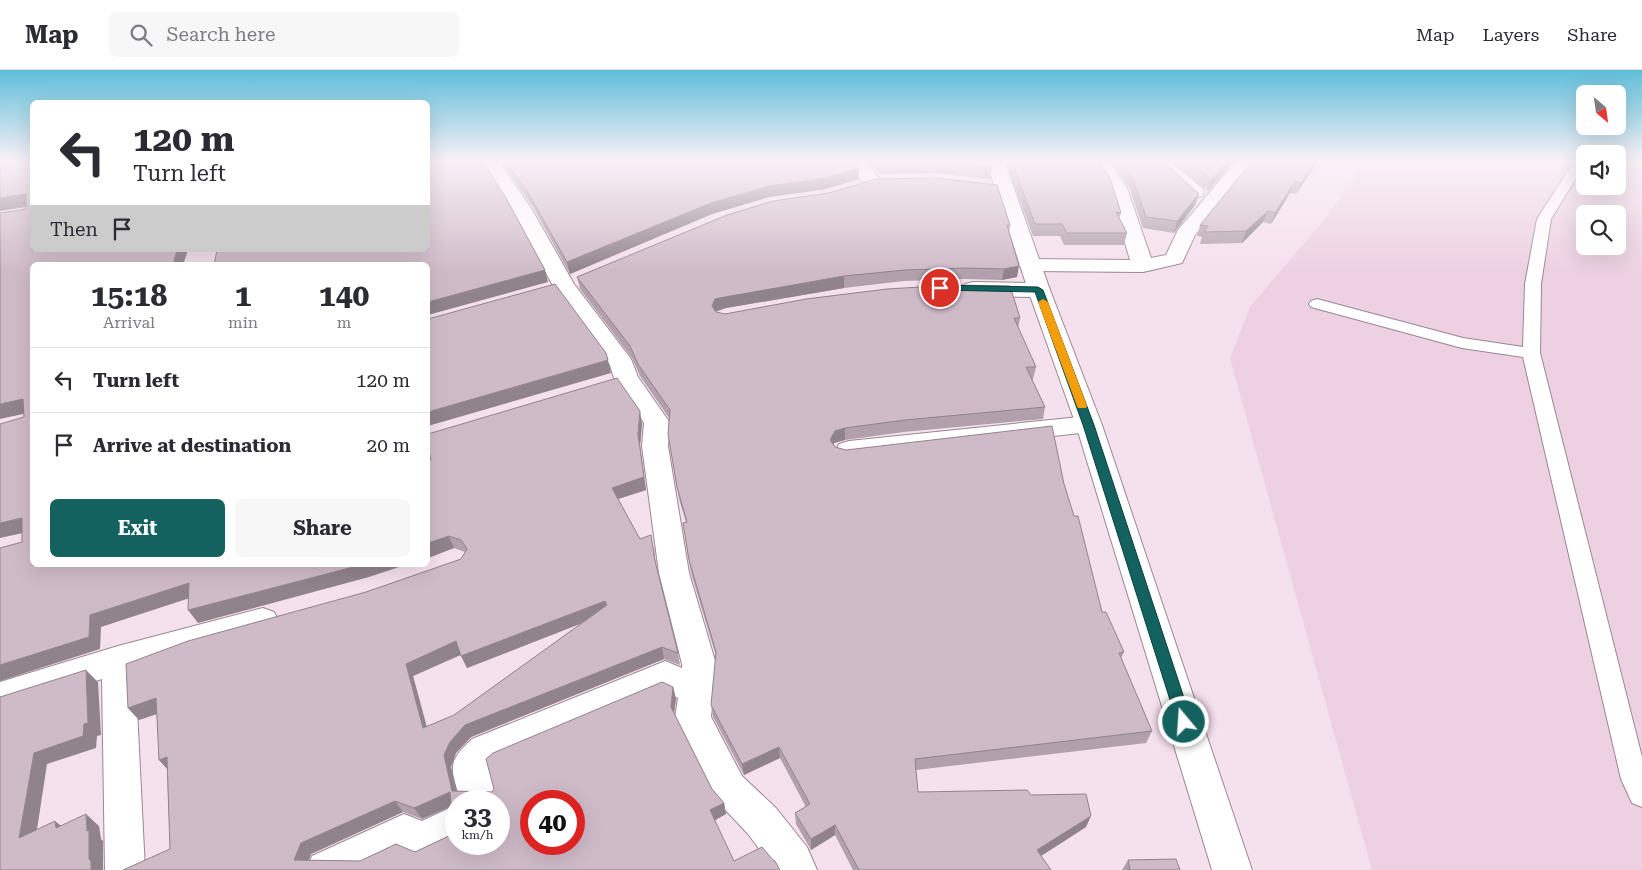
<!DOCTYPE html>
<html lang="en">
<head>
<meta charset="utf-8">
<style>
	:root { --surface:#fff; --page:#f7f7f7; --text:#2b2b33; --muted:#7c7c81; --line:#e1e1e2; --accent:#13625f }
	body { margin:0; font-family:"Roboto Serif",serif; background:var(--page); color:var(--text); height:100vh; display:flex; flex-direction:column; font-size:19px; white-space:nowrap }
	* { box-sizing:border-box; margin:0 }
	p { font-size:16px; color:var(--muted) }
	.icon { flex:none; width:28px; height:28px; fill:none; stroke:currentColor; stroke-width:2; stroke-linecap:round; stroke-linejoin:round }
	.map { position:relative; flex:1; overflow:hidden }
	.side { position:absolute; left:30px; top:192px; width:400px; height:305px; display:flex; flex-direction:column; background:var(--surface); border-radius:8px; box-shadow:0 5px 20px #0002 }
	.side>* { flex:none }
	.banner { position:absolute; left:30px; top:30px; width:400px; height:152px; border-radius:8px; box-shadow:0 5px 20px #0002; background:#fff; color:var(--text); overflow:hidden }
	.needle { width:32px; rotate:151deg }
	.tools { position:absolute; left:1576px; top:15px; display:grid; gap:10px }
	.tools a { display:grid; place-items:center; width:50px; height:50px; border-radius:8px; background:var(--surface); box-shadow:0 5px 20px #0002; font-size:25px }
	.speed { position:absolute; left:445px; top:720px; display:flex; gap:10px; font-size:25px; font-weight:700; text-align:center }
	.speed>* { display:grid; place-content:center; width:65px; height:65px; border-radius:50%; background:var(--surface); box-shadow:0 5px 20px #0002; line-height:1 }
	.speed small { font-size:12px; font-weight:400 }
	.speed .limit { border:8px solid #d22; background:#fff; color:#111 }
	.pin { position:absolute; display:grid; place-items:center; width:42px; height:42px; color:#fff; margin:-21px; border:2px solid #fff; border-radius:50%; box-shadow:0 1px 5px #0007 }
	.me { position:absolute; width:55px; margin:-28px; rotate:342deg; stroke-linejoin:round; filter:drop-shadow(0 0 4px #0008) }
	.turn { display:flex; align-items:center; gap:18px; height:105px; padding:0 20px; font-size:22px }
	.turn .icon { width:65px; height:65px; stroke-width:2.5 }
	.turn b { display:block; font-size:35px; line-height:42px }
	.then { display:flex; align-items:center; height:48px; padding:0 20px; background:#0003; gap:10px; font-size:19px }
	.eta { display:flex; justify-content:space-evenly; align-items:center; height:85px; text-align:center }
	.eta b { font-size:30px; font-weight:700; line-height:35px }
	.action { display:flex; gap:10px; margin-top:auto; padding:10px 20px }
	.action a { flex:1; height:58px; border-radius:8px; background:var(--accent); color:#fff; font-size:20px; font-weight:700; line-height:58px; text-align:center }
	.action a+a { background:var(--page); color:var(--text) }
	ul { padding:0; list-style:none }
	li { display:flex; align-items:center; gap:15px; height:65px; padding:0 20px; border-top:1px solid var(--line) }
	li div { flex:1 }
	li b { display:block; font-size:19px }
	li em { font-style:normal }
	header { display:flex; align-items:center; gap:30px; box-sizing:border-box; height:70px; padding:0 25px; background:var(--surface); border-bottom:1px solid var(--line) }
	header strong { font-size:24px }
	nav { display:flex; gap:28px; margin-inline-start:auto; font-size:18px }
	.search { width:350px; height:45px; background:var(--page); display:flex; align-items:center; gap:12px; box-sizing:border-box; padding:0 18px; border-radius:8px; color:var(--muted); font-size:19px }
	.map>svg:first-child { display:block }
</style>
</head>
<body>
<header>
<strong>Map</strong>
<div class="search"><svg class="icon" aria-label="search" viewBox="0 0 24 24"><circle cx="10" cy="10" r="6"/><path d="M15 15l6 6"/></svg>Search here</div>
<nav><a>Map</a><a>Layers</a><a>Share</a></nav>
</header>
<div class="map">
<svg width="1642" height="800" viewBox="0 0 1642 800">
	<rect width="100%" height="100%" fill="#f5e0ed"/>
	<path fill="#edd1e2" fill-rule="evenodd" d="M 1367,90 L 1585,90 L 1585,116 L 1618,116 L 1618,90 L 1642,90 L 1642,800 L 1372,800 L 1230,288 L 1250,237 L 1328,145 ZM 1585,144 L 1618,144 L 1618,176 L 1585,176 Z"/>
	<g fill="none" stroke-linecap="round" stroke-linejoin="round">
		<g stroke="#9a8793" stroke-width="2">
			<path id="service" d="M 1575,90 L 1585,90 L 1585,94 L 1551,149 L 1541,214 L 1540,283 L 1642,687 L 1642,737 L 1632,733 L 1621,709 L 1523,287 L 1462,278 L 1311,237 L 1309,234 L 1311,231 L 1317,229 L 1463,268 L 1523,277 L 1525,214 L 1537,149 Z"/>
		</g>
		<g stroke="#9a8793" stroke-width="2">
			<g id="minor">
				<path d="M 480,90 L 498,90 L 531,138 L 574,214 L 631,289 L 638,307 L 670,353 L 668,376 L 689,503 L 716,594 L 711,647 L 742,706 L 776,738 L 807,777 L 817,800 L 775,800 L 748,764 L 716,730 L 675,648 L 678,628 L 665,622 L 498,693 L 490,700 L 498,731 L 460,731 C 452,698 445,694 472,669 L 653,596 L 665,591 L 682,598 L 682,594 L 659,503 L 642,376 L 644,353 L 614,308 L 610,295 L 553,216 L 511,138 Z"/>
				<path d="M 845,90 L 863,90 L 883,112 L 881,116 C 865,120 853,102 845,90 Z"/>
				<path d="M 1090,90 L 1108,90 L 1127,118 L 1151,188 L 1166,185 L 1178,160 L 1237,90 L 1255,90 L 1195,165 L 1182,193 L 1143,202 L 1030,201 L 1023,199 L 1019,195 L 1023,191 L 1030,189 L 1130,190 L 1109,118 Z"/>
				<path d="M 1155,90 L 1173,90 L 1177,97 L 1202,118 L 1204,122 L 1202,126 C 1183,131 1164,105 1155,90 Z"/>
				<path d="M 973,212 L 1039,213 L 1047,215 L 1050,220 L 1047,225 L 1039,227 L 973,226 L 965,224 L 962,219 L 965,214 Z"/>
				<path d="M 1089,346 L 1098,349 L 1102,355 L 1098,361 L 849,389 L 839,386 L 836,380 L 839,374 L 849,371 Z"/>
				<path d="M 263,538 L 274,542 L 279,551 L 274,560 L 135,599 L 145,800 L 105,800 L 102,609 L 0,642 L 0,612 L 118,576 Z"/>
				<path d="M 456,735 L 458,774 L 422,791 L 404,783 L 369,800 L 306,800 L 312,786 L 404,744 L 422,751 Z"/>
			</g>
		</g>
		<g stroke="#9a8793" stroke-width="2">
			<path id="tertiary" d="M 986,90 L 1004,90 L 1050,220 L 1102,355 L 1252,800 L 1212,800 L 1076,355 L 1028,220 Z"/>
		</g>
		<use href="#service" fill="#fff" fill-rule="evenodd"/>
		<use href="#minor" fill="#fff" fill-rule="evenodd"/>
		<use href="#tertiary" fill="#fff" fill-rule="evenodd"/>
	</g>
	<g fill="#b2a1ac" fill-rule="evenodd">
		<path d="M 500,90 L 852,90 L 859,109 L 826,119 L 769,127 L 712,144 L 570,204 L 533,137 Z"/>
		<path d="M 865,90 L 989,90 L 992,98 L 990,109 L 935,103 L 880,104 Z"/>
		<path d="M 1005,90 L 1097,90 L 1121,143 L 1119,148 L 1127,163 L 1124,175 L 1064,175 L 1060,166 L 1033,166 Z"/>
		<path d="M 1110,90 L 1163,90 L 1166,94 L 1199,124 L 1195,135 L 1174,163 L 1143,158 L 1129,117 Z"/>
		<path d="M 1175,90 L 1235,90 L 1208,121 L 1178,96 Z"/>
		<path d="M 1319,90 L 1296,124 L 1290,123 L 1271,154 L 1263,152 L 1242,173 L 1200,174 L 1202,167 L 1197,166 L 1200,155 Z"/>
		<path d="M 1010,155 L 1009,163 L 1017,207 L 1002,210 L 964,209 L 904,211 L 844,218 L 726,238 L 716,242 L 725,244 L 1020,248 L 1018,258 L 1036,297 L 1033,309 L 1032,309 L 1045,337 L 1043,349 L 904,362 L 845,370 L 834,373 L 834,375 L 835,377 L 846,380 L 1064,414 L 1102,542 L 1124,582 L 1121,588 L 1152,661 L 1146,673 L 916,700 L 918,722 L 1031,725 L 1086,757 L 1041,786 L 1051,800 L 853,800 L 835,765 L 811,780 L 796,754 L 795,743 L 806,737 L 780,688 L 744,705 L 713,647 L 711,635 L 716,586 L 691,503 L 683,453 L 686,452 L 679,429 L 668,364 L 669,348 L 640,306 L 632,288 L 580,219 L 577,207 Z"/>
		<path d="M 642,354 L 640,376 L 646,420 L 618,429 L 640,469 L 654,478 L 656,497 L 678,583 L 680,595 L 664,589 L 471,667 L 456,683 L 451,697 L 456,721 L 492,722 L 673,617 L 676,629 L 674,643 L 712,719 L 724,733 L 726,744 L 714,750 L 734,791 L 123,800 L 170,779 L 167,698 L 159,690 L 157,644 L 139,650 L 128,638 L 366,522 L 461,489 L 465,482 L 454,478 L 428,488 L 428,391 ZM 582,553 L 454,645 L 427,657 L 413,606 L 461,585 L 467,598 ZM 451,736 L 453,764 L 415,782 L 360,791 L 309,790 L 311,784 L 403,742 L 422,749 Z"/>
		<path d="M 1128,790 L 1180,800 L 1122,800 Z"/>
	</g>
	<g fill="#91838c">
		<path d="M 1229,90 L 1235,90 L 1208,121 L 1211,110 Z"/>
		<path d="M 1316,90 L 1319,90 L 1296,124 L 1301,113 Z"/>
		<path d="M 859,98 L 859,109 L 826,119 L 769,127 L 712,144 L 570,204 L 567,192 L 711,133 L 769,116 Z"/>
		<path d="M 1295,111 L 1290,123 L 1271,154 L 1275,143 Z"/>
		<path d="M 26,124 L 32,136 L 0,141 L 0,128 Z"/>
		<path d="M 1199,124 L 1195,135 L 1174,163 L 1177,151 Z"/>
		<path d="M 1268,141 L 1263,152 L 1242,173 L 1246,161 Z"/>
		<path d="M 177,180 L 188,180 L 183,195 L 173,195 Z"/>
		<path d="M 1019,196 L 1017,207 L 1002,210 L 1004,199 Z"/>
		<path d="M 545,200 L 548,212 L 428,245 L 428,232 Z"/>
		<path d="M 844,206 L 844,218 L 726,238 L 716,241 L 713,248 L 712,236 L 715,229 L 725,227 Z"/>
		<path d="M 608,290 L 611,303 L 428,356 L 428,342 Z"/>
		<path d="M 23,329 L 32,342 L 0,349 L 0,334 Z"/>
		<path d="M 640,341 L 642,354 L 640,376 L 646,420 L 615,430 L 612,418 L 638,364 Z"/>
		<path d="M 845,358 L 845,370 L 834,373 L 830,382 L 830,370 L 835,361 Z"/>
		<path d="M 22,448 L 32,461 L 0,468 L 0,453 Z"/>
		<path d="M 449,466 L 454,478 L 428,488 L 428,473 Z"/>
		<path d="M 361,495 L 405,495 L 369,507 L 198,553 L 188,540 Z"/>
		<path d="M 189,513 L 199,525 L 101,557 L 100,579 L 0,611 L 0,595 L 90,545 Z"/>
		<path d="M 605,531 L 608,543 L 467,598 L 461,586 Z"/>
		<path d="M 456,571 L 462,584 L 413,606 L 430,670 L 423,658 L 406,594 Z"/>
		<path d="M 662,577 L 664,589 L 471,667 L 456,683 L 451,697 L 459,731 L 452,721 L 444,685 L 450,672 L 465,655 Z"/>
		<path d="M 86,600 L 98,612 L 101,665 L 97,666 L 96,678 L 47,694 L 34,779 L 19,768 L 34,683 Z"/>
		<path d="M 673,617 L 676,629 L 673,649 L 671,637 Z"/>
		<path d="M 156,628 L 168,640 L 139,650 L 128,638 Z"/>
		<path d="M 779,677 L 780,688 L 744,705 L 742,694 Z"/>
		<path d="M 167,687 L 170,702 L 159,690 Z"/>
		<path d="M 450,722 L 456,734 L 422,749 L 414,738 Z"/>
		<path d="M 395,731 L 403,742 L 311,784 L 304,800 L 294,790 L 301,773 Z"/>
		<path d="M 724,733 L 726,744 L 712,752 L 710,740 Z"/>
		<path d="M 86,744 L 99,756 L 101,769 L 103,771 L 103,800 L 91,800 L 89,789 Z"/>
		<path d="M 1091,746 L 1086,757 L 1033,791 L 1037,780 Z"/>
		<path d="M 55,751 L 70,763 L 56,758 Z"/>
		<path d="M 835,755 L 835,765 L 811,780 L 811,769 Z"/>
	</g>
	<g fill="#cfbbc8" stroke="#91838c" fill-rule="evenodd">
		<path d="M 0,90 L 32,90 L 32,180 L 177,180 L 173,195 L 32,195 L 32,495 L 361,495 L 188,540 L 189,513 L 90,545 L 89,567 L 0,595 L 0,478 L 22,472 L 22,448 L 0,453 L 0,354 L 24,347 L 23,329 L 0,334 L 0,143 L 26,139 L 26,124 L 0,128 Z"/>
		<path d="M 428,90 L 482,90 L 506,128 L 545,200 L 428,232 L 428,195 L 214,195 L 217,180 L 428,180 Z"/>
		<path d="M 505,90 L 852,90 L 859,98 L 826,108 L 769,116 L 711,133 L 567,192 L 530,126 Z"/>
		<path d="M 877,90 L 989,90 L 992,98 L 936,92 L 880,93 Z"/>
		<path d="M 1011,90 L 1097,90 L 1110,108 L 1121,143 L 1116,142 L 1127,163 L 1067,163 L 1062,154 L 1035,154 Z"/>
		<path d="M 1120,90 L 1163,90 L 1166,94 L 1199,124 L 1177,151 L 1146,147 L 1132,106 Z"/>
		<path d="M 1187,90 L 1229,90 L 1211,110 Z"/>
		<path d="M 1253,90 L 1316,90 L 1301,113 L 1295,111 L 1275,143 L 1268,141 L 1246,161 L 1204,162 L 1208,156 L 1200,155 Z"/>
		<path d="M 936,108 L 997,115 L 1010,155 L 1007,155 L 1019,196 L 1004,199 L 965,198 L 905,200 L 844,206 L 725,227 L 715,229 L 712,236 L 716,242 L 725,244 L 806,229 L 887,219 L 954,215 L 1010,216 L 1020,248 L 1014,248 L 1036,297 L 1026,297 L 1045,337 L 905,350 L 845,358 L 835,361 L 830,370 L 835,377 L 846,380 L 1052,356 L 1064,414 L 1074,446 L 1078,446 L 1102,542 L 1106,542 L 1124,582 L 1119,583 L 1152,661 L 915,689 L 918,722 L 1027,720 L 1031,725 L 1086,724 L 1091,746 L 1037,780 L 1051,800 L 859,800 L 835,755 L 811,769 L 795,743 L 810,734 L 779,677 L 742,694 L 711,635 L 716,582 L 689,490 L 683,453 L 687,452 L 677,417 L 668,364 L 670,340 L 638,294 L 630,276 L 577,207 L 727,145 L 773,131 L 829,123 L 876,109 Z"/>
		<path d="M 555,214 L 606,283 L 608,290 L 428,342 L 428,249 Z"/>
		<path d="M 617,308 L 640,341 L 638,364 L 644,407 L 612,418 L 640,469 L 651,465 L 655,491 L 678,583 L 662,577 L 465,655 L 450,672 L 444,685 L 452,721 L 492,722 L 494,719 L 486,689 L 493,683 L 662,612 L 673,617 L 671,637 L 712,719 L 724,733 L 710,740 L 734,791 L 762,777 L 773,790 L 775,791 L 780,800 L 123,800 L 170,779 L 167,687 L 159,690 L 156,628 L 128,638 L 126,594 L 188,571 L 366,522 L 461,489 L 467,479 L 461,470 L 449,466 L 428,473 L 428,391 L 431,390 L 428,377 L 428,364 ZM 605,531 L 607,535 L 454,645 L 423,658 L 406,594 L 456,571 L 461,586 ZM 450,722 L 453,764 L 415,782 L 396,774 L 360,791 L 294,790 L 301,773 L 395,731 L 414,738 ZM 456,731 L 499,731 L 499,774 L 456,774 ZM 531,731 L 574,731 L 574,774 L 531,774 Z"/>
		<path d="M 86,600 L 88,653 L 84,654 L 83,666 L 34,683 L 19,768 L 55,751 L 56,758 L 86,744 L 87,761 L 89,760 L 89,789 L 91,791 L 91,800 L 0,800 L 0,627 Z"/>
		<path d="M 1176,789 L 1180,800 L 1127,800 L 1130,799 L 1128,790 Z"/>
	</g>
	<linearGradient id="sky" x2="0" y2="1"><stop stop-color="#5fbeda"/><stop offset="0.45" stop-color="#faf1f7"/><stop offset="1" stop-color="#faf1f7" stop-opacity="0"/></linearGradient>
	<rect width="1642" height="202" fill="url(#sky)"/>
	<path fill="#13625f" stroke="#0c403e" d="M 940,215 L 1038,217 L 1043,220 L 1094,355 L 1192,652 L 1190,656 L 1184,658 L 1179,656 L 1177,652 L 1083,355 L 1035,222 L 937,220 L 937,216 Z"/>
	<path fill="#f59e0b" d="M 1043,229 L 1048,232 L 1087,336 L 1086,338 L 1078,338 L 1077,336 L 1038,232 Z"/>
</svg>
<div class="tools">
<a><svg class="needle" viewBox="-14 -14 28 28"><path d="M0-13l5 13h-10z" fill="#e53935"/><path d="M0 13l5-13h-10z" fill="#7c7c81"/></svg></a>
<a><svg class="icon" aria-label="sound" viewBox="0 0 24 24"><path d="M4 9h4l5-4v14l-5-4H4zM17 9q2 3 0 6"/></svg></a>
<a><svg class="icon" aria-label="search" viewBox="0 0 24 24"><circle cx="10" cy="10" r="6"/><path d="M15 15l6 6"/></svg></a>
</div>
<div class="speed"><div>33<small>km/h</small></div><div class="limit">40</div></div>
<div class="pin" style="left:940px;top:218px;background:#d93025"><svg class="icon" aria-label="arrive" viewBox="0 0 24 24"><path d="M6 21V4h12l-3 4 3 4H6"/></svg></div>
<svg class="me" style="left:1184px;top:652px" viewBox="-20 -20 40 40"><circle r="17" fill="#13625f" stroke="#fff" stroke-width="3"/><path d="M0-11L8 9 0 5-8 9z" fill="#fff"/></svg>
<div class="banner">
<div class="turn"><svg class="icon" aria-label="left" viewBox="0 0 24 24"><path d="M17 20v-9H6M10 6l-5 5 5 5"/></svg><div><b>120 m</b>Turn left</div></div>
<div class="then">Then<svg class="icon" aria-label="arrive" viewBox="0 0 24 24"><path d="M6 21V4h12l-3 4 3 4H6"/></svg></div>
</div>
<section class="side">
<div class="eta">
<div><b>15:18</b><p>Arrival</p></div>
<div><b>1</b><p>min</p></div>
<div><b>140</b><p>m</p></div>
</div>
<ul>
<li><svg class="icon" aria-label="left" viewBox="0 0 24 24"><path d="M17 20v-9H6M10 6l-5 5 5 5"/></svg><div><b>Turn left</b></div><em>120 m</em></li>
<li><svg class="icon" aria-label="arrive" viewBox="0 0 24 24"><path d="M6 21V4h12l-3 4 3 4H6"/></svg><div><b>Arrive at destination</b></div><em>20 m</em></li>
</ul>
<div class="action"><a>Exit</a><a>Share</a></div>
</section>
</div>
</body>
</html>
